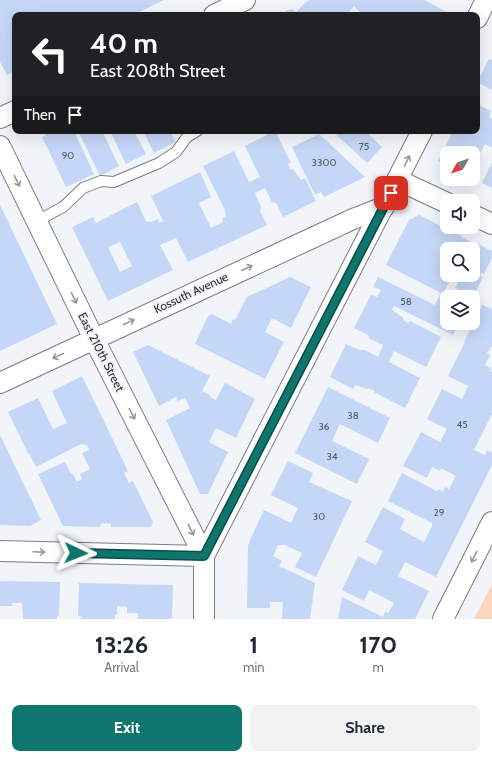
<!DOCTYPE html>
<html lang="en">
<head>
<meta charset="utf-8">
<style>
	:root { --surface:#fff; --page:#f2f2f3; --text:#1f2937; --muted:#747a83; --accent:#0f766e }
	body { margin:0; font-family:Cabin,sans-serif; background:var(--page); color:var(--text); height:100vh; display:flex; flex-direction:column; font-size:15px; white-space:nowrap }
	* { box-sizing:border-box; margin:0 }
	p { font-size:13px; color:var(--muted) }
	.icon { flex:none; width:22px; height:22px; fill:none; stroke:currentColor; stroke-width:2; stroke-linecap:round; stroke-linejoin:round }
	.map { position:relative; height:619px; overflow:hidden }
	.sheet { display:flex; flex-direction:column; background:var(--surface); flex:1 }
	.sheet>* { flex:none }
	.guide { position:absolute; left:12px; top:12px; width:468px; height:122px; border-radius:8px; box-shadow:0 4px 16px #0002; background:#202124; color:#fff; overflow:hidden }
	.needle { width:26px; rotate:230deg }
	.buttons { position:absolute; left:440px; top:146px; display:grid; gap:8px }
	.buttons a { display:grid; place-items:center; width:40px; height:40px; border-radius:8px; background:var(--surface); box-shadow:0 4px 16px #0002; font-size:20px }
	.pin { position:absolute; display:grid; place-items:center; width:34px; height:34px; color:#fff; margin:-17px; border-radius:8px; box-shadow:0 2px 6px #0006 }
	.me { position:absolute; width:44px; margin:-22px; rotate:92deg; stroke-linejoin:round; filter:drop-shadow(0 0 3px #0008) }
	.turn { display:flex; align-items:center; gap:14px; height:84px; padding:0 12px; font-size:18px }
	.turn .icon { width:52px; height:52px; stroke-width:2.5 }
	.turn b { display:block; font-size:28px; line-height:34px }
	.then { display:flex; align-items:center; height:38px; padding:0 12px; background:#0003; gap:8px; font-size:15px }
	.eta { display:flex; justify-content:space-evenly; align-items:center; height:68px; text-align:center }
	.eta b { font-size:24px; font-weight:800; line-height:28px }
	.button { display:flex; gap:8px; margin-top:auto; padding:8px 12px }
	.button a { flex:1; height:46px; border-radius:8px; background:var(--accent); color:#fff; font-size:16px; font-weight:800; line-height:46px; text-align:center }
	.button a+a { background:var(--page); color:var(--text) }
	.map>svg:first-child { display:block }
</style>
</head>
<body>
<div class="map">
<svg width="492" height="619" viewBox="0 0 492 619">
	<rect width="100%" height="100%" fill="#f1f5fa"/>
	<path fill="#fbd6ba" d="M 492,584 L 492,619 L 474,619 Z"/>
	<g fill="#c5d7f7" fill-rule="evenodd">
		<path d="M 0,0 L 164,0 L 133,15 L 15,15 L 15,72 L 7,75 L 0,62 Z"/>
		<path d="M 310,0 L 424,0 L 449,13 L 448,15 L 363,15 L 354,6 L 346,15 L 284,15 L 285,11 L 292,9 L 296,12 L 306,2 Z"/>
		<path d="M 489,59 L 492,60 L 492,90 L 477,82 Z"/>
		<path d="M 477,104 L 491,111 L 489,116 L 492,119 L 492,148 L 485,144 L 473,167 L 473,153 L 447,153 L 447,165 L 438,161 L 453,131 L 477,131 Z"/>
		<path d="M 44,131 L 74,131 L 94,174 L 66,187 L 42,137 L 45,136 Z"/>
		<path d="M 78,131 L 102,131 L 119,166 L 100,176 Z"/>
		<path d="M 110,131 L 134,131 L 146,154 L 126,164 Z"/>
		<path d="M 143,131 L 170,131 L 176,142 L 154,153 Z"/>
		<path d="M 275,131 L 291,163 L 288,164 L 291,170 L 293,169 L 301,180 L 305,178 L 316,201 L 283,217 L 276,203 L 272,202 L 265,188 L 255,193 L 261,207 L 260,211 L 267,225 L 188,262 L 176,238 L 160,245 L 173,270 L 108,301 L 72,227 L 93,217 L 96,223 L 137,202 L 146,221 L 151,222 L 158,219 L 159,223 L 163,221 L 151,196 L 200,172 L 211,197 L 199,203 L 211,228 L 223,222 L 222,218 L 226,217 L 225,210 L 203,166 L 234,151 L 249,182 L 260,177 L 245,146 ZM 120,242 L 132,266 L 120,272 L 108,247 Z"/>
		<path d="M 332,131 L 365,131 L 382,147 L 367,163 Z"/>
		<path d="M 319,134 L 365,177 L 324,197 L 321,192 L 315,195 L 292,147 Z"/>
		<path d="M 492,162 L 492,188 L 482,183 Z"/>
		<path d="M 0,205 L 57,324 L 0,351 Z"/>
		<path d="M 419,215 L 462,236 L 461,237 L 470,241 L 466,249 L 447,249 L 447,275 L 453,275 L 443,294 L 386,265 L 409,220 Z"/>
		<path d="M 478,244 L 492,251 L 492,258 L 484,274 L 482,273 L 480,276 L 483,277 L 473,297 L 455,288 L 462,275 L 473,275 L 473,253 Z"/>
		<path d="M 290,277 L 311,287 L 291,328 L 272,318 L 265,332 L 284,342 L 265,379 L 195,344 L 208,316 L 212,314 L 231,324 L 233,319 L 235,320 L 247,297 Z"/>
		<path d="M 378,277 L 435,305 L 440,294 L 447,297 L 447,323 L 459,323 L 453,335 L 394,306 L 392,310 L 404,318 L 403,320 L 408,323 L 410,321 L 441,337 L 426,367 L 394,351 L 389,362 L 420,378 L 405,408 L 374,392 L 375,391 L 368,388 L 367,389 L 355,385 L 353,389 L 330,377 L 346,344 L 360,350 L 365,350 L 378,357 L 383,345 L 370,339 L 368,335 L 354,328 L 371,295 L 377,297 L 381,290 L 373,287 Z"/>
		<path d="M 482,305 L 492,309 L 492,346 L 487,353 L 490,355 L 485,365 L 491,368 L 490,371 L 492,372 L 492,414 L 474,450 L 485,455 L 487,450 L 492,453 L 492,465 L 436,577 L 405,562 L 398,576 L 429,591 L 415,619 L 338,619 L 342,597 L 383,617 L 385,612 L 388,613 L 394,603 L 369,590 L 364,601 L 342,590 L 358,556 L 376,565 L 383,551 L 365,542 L 383,507 L 405,519 L 400,529 L 424,542 L 432,526 L 432,523 L 388,501 L 402,473 L 437,491 L 439,489 L 443,492 L 445,487 L 449,489 L 456,476 L 441,468 L 440,471 L 432,467 L 427,478 L 403,466 L 421,432 L 440,442 L 447,429 L 427,419 L 442,389 L 462,399 L 468,386 L 448,376 L 465,342 L 464,342 Z"/>
		<path d="M 148,345 L 210,376 L 202,391 L 210,395 L 210,397 L 216,400 L 225,383 L 255,399 L 236,438 L 216,428 L 209,442 L 228,452 L 208,494 L 200,494 L 166,420 L 190,408 L 185,398 L 178,401 L 176,397 L 159,406 L 133,352 Z"/>
		<path d="M 82,376 L 128,471 L 124,473 L 129,483 L 133,481 L 153,522 L 151,527 L 111,527 L 111,524 L 101,523 L 100,527 L 63,526 L 38,474 L 65,462 L 70,472 L 74,476 L 77,482 L 82,479 L 80,474 L 90,469 L 82,453 L 89,450 L 87,445 L 81,444 L 36,467 L 29,453 L 28,453 L 8,412 L 38,398 L 53,429 L 67,423 L 52,391 Z"/>
		<path d="M 328,387 L 390,418 L 378,443 L 340,424 L 332,441 L 369,459 L 357,484 L 295,453 Z"/>
		<path d="M 0,435 L 41,520 L 30,526 L 0,525 Z"/>
		<path d="M 288,461 L 313,473 L 309,482 L 352,501 L 316,577 L 295,567 L 302,553 L 285,545 L 278,545 L 273,556 L 282,561 L 279,566 L 315,583 L 310,619 L 282,619 L 283,602 L 270,602 L 270,608 L 247,608 L 248,544 L 249,545 L 250,540 L 264,510 L 291,523 L 298,508 L 271,495 Z"/>
		<path d="M 0,581 L 60,582 L 59,616 L 57,616 L 57,619 L 23,619 L 22,603 L 12,603 L 12,606 L 0,606 Z"/>
		<path d="M 79,583 L 173,585 L 172,619 L 138,619 L 138,613 L 127,613 L 127,607 L 117,606 L 117,614 L 115,616 L 115,619 L 81,619 L 81,616 L 78,616 Z"/>
	</g>
	<g fill="none" stroke-linecap="round" stroke-linejoin="round">
		<g stroke="#7b7d82" stroke-width="12">
			<path id="lane" d="M 37,221 L 63,207 L 83,188 L 101,181 L 114,182 L 159,163 L 176,152 L 187,137 L 197,131"/>
		</g>
		<g stroke="#7b7d82" stroke-width="22">
			<g id="street">
				<path d="M 214,15 L 245,0"/>
				<path d="M 477,18 L 486,0"/>
				<path d="M 0,118 L 15,111"/>
				<path d="M 0,146 L 94,339 L 204,556"/>
				<path d="M 398,180 L 447,203"/>
				<path d="M 473,215 L 492,224"/>
				<path d="M 0,383 L 353,219 L 384,207"/>
				<path d="M 0,551 L 204,556"/>
				<path d="M 204,619 L 204,556 L 422,131"/>
				<path d="M 443,619 L 492,522"/>
			</g>
		</g>
		<use href="#lane" stroke="#fff" stroke-width="10"/>
		<use href="#street" stroke="#fff" stroke-width="20"/>
	</g>
	<defs><path id="oneway-shaft" d="M-6 0H5M1.5-3L5.5 0L1.5 3" fill="none" stroke-width="1.6" stroke-linecap="round" stroke-linejoin="round"/></defs>
	<g stroke="#98989a">
		<use href="#oneway-shaft" transform="translate(407 161) rotate(-64)"/>
		<use href="#oneway-shaft" transform="translate(17 181) rotate(64)"/>
		<use href="#oneway-shaft" transform="translate(247 268) rotate(-25)"/>
		<use href="#oneway-shaft" transform="translate(74 298) rotate(64)"/>
		<use href="#oneway-shaft" transform="translate(129 322) rotate(-25)"/>
		<use href="#oneway-shaft" transform="translate(58 356) rotate(155)"/>
		<use href="#oneway-shaft" transform="translate(132 414) rotate(63)"/>
		<use href="#oneway-shaft" transform="translate(191 530) rotate(63)"/>
		<use href="#oneway-shaft" transform="translate(39 552) rotate(2)"/>
		<use href="#oneway-shaft" transform="translate(474 557) rotate(117)"/>
	</g>
	<g fill="none" stroke-linecap="round" stroke-linejoin="round">
		<g stroke="#0a4d48" stroke-width="10">
			<path id="route" d="M 76,553 L 204,556 L 391,193"/>
		</g>
		<use href="#route" stroke="#0f766e" stroke-width="7"/>
	</g>
	<g text-anchor="middle" stroke-width="4" stroke-linejoin="round" paint-order="stroke">
		<g font-size="10" fill="#555b65">
			<text x="364" y="150">75</text>
			<text x="68" y="159">90</text>
			<text x="324" y="166">3300</text>
			<text x="406" y="305">58</text>
			<text x="353" y="419">38</text>
			<text x="462" y="428">45</text>
			<text x="324" y="430">36</text>
			<text x="332" y="460">34</text>
			<text x="439" y="516">29</text>
			<text x="319" y="520">30</text>
		</g>
		<g font-size="12" fill="#303234" stroke="#f1f5fa">
			<text transform="translate(191 293) rotate(-25)" y="4">Kossuth Avenue</text>
			<text transform="translate(101 352) rotate(63)" y="4">East 210th Street</text>
		</g>
	</g>
</svg>
<div class="buttons">
<a><svg class="needle" viewBox="-14 -14 28 28"><path d="M0-13l5 13h-10z" fill="#e53935"/><path d="M0 13l5-13h-10z" fill="#747a83"/></svg></a>
<a><svg class="icon" aria-label="sound" viewBox="0 0 24 24"><path d="M4 9h4l5-4v14l-5-4H4zM17 9q2 3 0 6"/></svg></a>
<a><svg class="icon" aria-label="search" viewBox="0 0 24 24"><circle cx="10" cy="10" r="6"/><path d="M15 15l6 6"/></svg></a>
<a><svg class="icon" aria-label="layers" viewBox="0 0 24 24"><path d="M12 4l9 5-9 5-9-5zM3 14l9 5 9-5"/></svg></a>
</div>
<div class="pin" style="left:391px;top:193px;background:#d93025"><svg class="icon" aria-label="arrive" viewBox="0 0 24 24"><path d="M6 21V4h12l-3 4 3 4H6"/></svg></div>
<svg class="me" style="left:76px;top:553px" viewBox="-20 -20 40 40"><path d="M0-17L14 15 0 8-14 15z" fill="#0f766e" stroke="#fff" stroke-width="4"/></svg>
<div class="guide">
<div class="turn"><svg class="icon" aria-label="left" viewBox="0 0 24 24"><path d="M17 20v-9H6M10 6l-5 5 5 5"/></svg><div><b>40 m</b>East 208th Street</div></div>
<div class="then">Then<svg class="icon" aria-label="arrive" viewBox="0 0 24 24"><path d="M6 21V4h12l-3 4 3 4H6"/></svg></div>
</div>
</div>
<section class="sheet">
<div class="eta">
<div><b>13:26</b><p>Arrival</p></div>
<div><b>1</b><p>min</p></div>
<div><b>170</b><p>m</p></div>
</div>
<div class="button"><a>Exit</a><a>Share</a></div>
</section>
</body>
</html>
